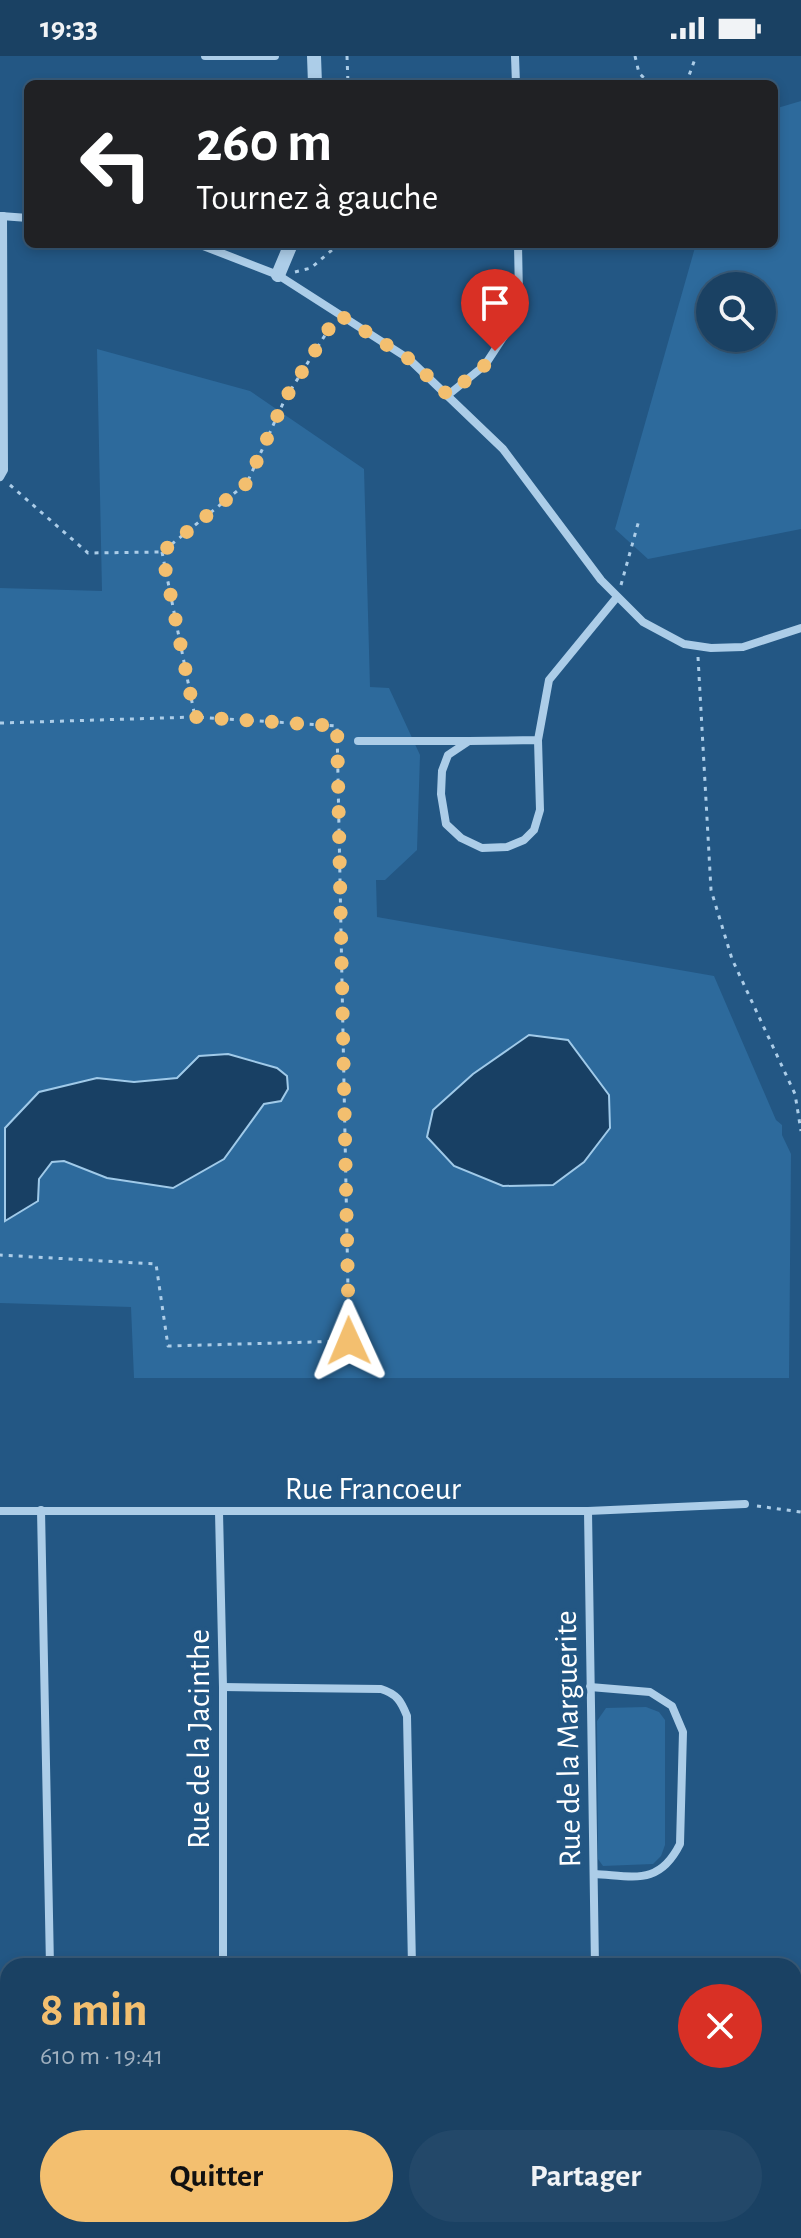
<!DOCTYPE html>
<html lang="fr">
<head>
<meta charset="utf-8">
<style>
	:root { --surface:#1a4163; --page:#234869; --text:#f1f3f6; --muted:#9fafbe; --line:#385a78; --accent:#f3bf6f }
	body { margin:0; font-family:"Alegreya Sans",sans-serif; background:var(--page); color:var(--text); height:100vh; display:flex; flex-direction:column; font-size:30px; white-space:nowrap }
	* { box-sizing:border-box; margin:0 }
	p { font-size:26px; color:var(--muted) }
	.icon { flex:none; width:44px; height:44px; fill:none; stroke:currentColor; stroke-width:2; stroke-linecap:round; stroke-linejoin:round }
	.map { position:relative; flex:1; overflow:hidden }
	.side { position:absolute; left:0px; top:1902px; width:802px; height:280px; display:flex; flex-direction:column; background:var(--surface); border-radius:24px 24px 0 0; box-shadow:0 4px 12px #0003,0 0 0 2px var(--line) }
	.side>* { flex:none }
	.banner { position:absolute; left:24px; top:24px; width:754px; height:168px; border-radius:12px; box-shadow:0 4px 12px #0003,0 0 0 2px var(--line); background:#202124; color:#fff; overflow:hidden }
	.controls { position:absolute; left:696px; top:216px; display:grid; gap:16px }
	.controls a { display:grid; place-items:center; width:80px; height:80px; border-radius:50%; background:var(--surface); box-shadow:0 4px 12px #0003,0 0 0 2px var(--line); font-size:40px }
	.pin { position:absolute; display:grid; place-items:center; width:68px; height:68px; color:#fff; margin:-82px -34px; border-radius:50% 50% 50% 0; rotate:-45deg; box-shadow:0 0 8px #0007 }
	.pin .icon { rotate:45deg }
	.me { position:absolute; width:88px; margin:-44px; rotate:359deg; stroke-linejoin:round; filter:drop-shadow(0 0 6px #0008) }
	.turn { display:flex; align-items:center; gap:28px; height:168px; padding:0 40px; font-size:36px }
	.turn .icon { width:104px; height:104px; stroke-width:2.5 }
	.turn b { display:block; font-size:56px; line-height:68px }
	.round { display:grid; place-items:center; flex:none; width:84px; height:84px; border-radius:42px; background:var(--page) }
	.summary { display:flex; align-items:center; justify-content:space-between; height:136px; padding:0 40px }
	h1 { font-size:48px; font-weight:700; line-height:60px; color:var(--accent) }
	.button { display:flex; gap:16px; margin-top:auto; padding:16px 40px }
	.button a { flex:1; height:92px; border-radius:48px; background:var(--accent); color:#111; font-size:32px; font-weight:700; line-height:92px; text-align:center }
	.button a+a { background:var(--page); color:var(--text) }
	.status { display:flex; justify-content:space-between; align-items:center; height:56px; padding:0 40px; background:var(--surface); direction:ltr }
	.status svg { height:22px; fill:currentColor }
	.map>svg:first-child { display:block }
</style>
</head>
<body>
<div class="status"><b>19:33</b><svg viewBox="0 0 49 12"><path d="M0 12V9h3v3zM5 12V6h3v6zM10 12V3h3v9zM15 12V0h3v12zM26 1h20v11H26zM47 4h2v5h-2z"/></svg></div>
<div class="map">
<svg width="801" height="2182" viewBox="0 0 801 2182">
	<rect width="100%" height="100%" fill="#235784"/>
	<g fill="#2d6a9c" fill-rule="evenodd">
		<path d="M 801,45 L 801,473 L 648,503 L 615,473 L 696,188 L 774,188 L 774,53 ZM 762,230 L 762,282 L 710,282 L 710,230 Z"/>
		<path d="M 97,293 L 250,335 L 364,413 L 370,631 L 389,632 L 420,699 L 417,794 L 385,824 L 376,824 L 377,861 L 714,920 L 776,1064 L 782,1069 L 782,1079 L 791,1098 L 789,1322 L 134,1322 L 131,1251 L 0,1247 L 0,532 L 102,535 Z"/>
		<path d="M 646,1651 L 659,1656 L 665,1664 L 665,1789 L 661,1800 L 653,1808 L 603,1810 L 598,1803 L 597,1665 L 606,1652 Z"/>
	</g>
	<g fill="#184064" stroke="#a0cae9" stroke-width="2">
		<path d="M 529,979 L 568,984 L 609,1039 L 610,1072 L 584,1106 L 553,1129 L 503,1130 L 454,1110 L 427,1081 L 433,1054 L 473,1018 Z"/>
		<path d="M 228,998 L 277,1012 L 287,1020 L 288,1033 L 281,1045 L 264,1048 L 224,1103 L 173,1132 L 107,1122 L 64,1105 L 52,1106 L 39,1123 L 38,1145 L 5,1165 L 5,1072 L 39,1036 L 97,1022 L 134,1026 L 177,1022 L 199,1000 Z"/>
	</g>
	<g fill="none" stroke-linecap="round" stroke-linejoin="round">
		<g stroke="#accde8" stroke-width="3" stroke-dasharray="4 6" stroke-linecap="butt">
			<path d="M 347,0 L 348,28"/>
			<path d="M 635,0 L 639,17 L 650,28"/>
			<path d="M 686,28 L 696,0"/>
			<path d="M 295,216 L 311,212 L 339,188"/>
			<path d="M 10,429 L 88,497 L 162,496 L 247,427 L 285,343 L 332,268"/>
			<path d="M 162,496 L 195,661"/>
			<path d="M 621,529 L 639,464"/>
			<path d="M 698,601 L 711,834 L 732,903 L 795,1038 L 801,1075"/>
			<path d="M 0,667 L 195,661 L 337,670 L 349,1285 L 168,1290 L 156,1208 L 0,1199"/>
			<path d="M 757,1450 L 801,1456"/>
		</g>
		<g stroke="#accde8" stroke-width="8">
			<path d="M 205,0 L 275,0"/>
			<path d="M 515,0 L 516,28"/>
			<path d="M 1,160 L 28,162"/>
			<path d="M 198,188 L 278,219 L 409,303 L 503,393 L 601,524 L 643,566 L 684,588 L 711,592 L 743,591 L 801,572"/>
			<path d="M 448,339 L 485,309 L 504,280 L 519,241 L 518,188"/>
			<path d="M 0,421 L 4,414 L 3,160"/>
			<path d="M 538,684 L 469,685 L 448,699 L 442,715 L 441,738 L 446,768 L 461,782 L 482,792 L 507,791 L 524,784 L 534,774 L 540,754 L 538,684 L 549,624 L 617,541"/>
			<path d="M 358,685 L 468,685"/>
			<path d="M 41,1454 L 50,1910"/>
			<path d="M 0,1455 L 588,1455 L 745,1448"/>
			<path d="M 588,1455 L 595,1910"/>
			<path d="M 219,1456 L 223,1631 L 223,1910"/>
			<path d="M 223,1631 L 381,1633 C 397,1638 401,1645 407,1660 L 412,1910"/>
			<path d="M 590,1631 L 650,1636 L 672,1650 L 683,1676 L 680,1788 C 659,1830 634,1820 594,1818"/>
			<path d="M 0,1962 L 8,1963"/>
			<path d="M 0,2137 L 8,2137"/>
			<path d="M 51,2174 L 52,2182"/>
			<path d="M 232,2174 L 238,2182"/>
			<path d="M 696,2174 L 696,2182"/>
		</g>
		<g stroke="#accde8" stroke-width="14">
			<path d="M 314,0 L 315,28"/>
			<path d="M 278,219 L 291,188"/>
		</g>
	</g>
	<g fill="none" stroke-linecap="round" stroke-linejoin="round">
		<path stroke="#f3bf6f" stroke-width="14" stroke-dasharray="0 25.2" d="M 349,1285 L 337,670 L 195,661 L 162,496 L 247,427 L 285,343 L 338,258 L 409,303 L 448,339 L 485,309 L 495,295"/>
	</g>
	<g text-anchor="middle" stroke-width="8" stroke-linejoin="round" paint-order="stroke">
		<g font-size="32" fill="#fff" stroke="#235784">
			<text x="373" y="1443">Rue Francoeur</text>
			<text transform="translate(198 1683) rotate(-90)" y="11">Rue de la Jacinthe</text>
			<text transform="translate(567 1683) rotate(-91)" y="11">Rue de la Marguerite</text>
		</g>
	</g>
</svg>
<div class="controls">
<a><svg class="icon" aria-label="search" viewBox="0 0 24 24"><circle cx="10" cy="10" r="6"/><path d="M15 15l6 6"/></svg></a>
</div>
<div class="pin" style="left:495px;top:295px;background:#d93025"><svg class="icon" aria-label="arrive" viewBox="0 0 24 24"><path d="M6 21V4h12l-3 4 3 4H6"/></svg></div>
<svg class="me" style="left:349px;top:1285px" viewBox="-20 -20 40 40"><path d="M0-17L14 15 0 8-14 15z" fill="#f3bf6f" stroke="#fff" stroke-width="4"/></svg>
<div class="banner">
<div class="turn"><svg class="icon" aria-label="left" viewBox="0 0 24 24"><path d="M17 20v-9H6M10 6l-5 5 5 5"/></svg><div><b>260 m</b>Tournez à gauche</div></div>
</div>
<section class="side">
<div class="summary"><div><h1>8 min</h1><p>610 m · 19:41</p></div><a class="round" style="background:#d93025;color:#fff"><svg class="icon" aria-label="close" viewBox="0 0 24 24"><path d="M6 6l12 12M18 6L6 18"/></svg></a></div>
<div class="button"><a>Quitter</a><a>Partager</a></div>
</section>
</div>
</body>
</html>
